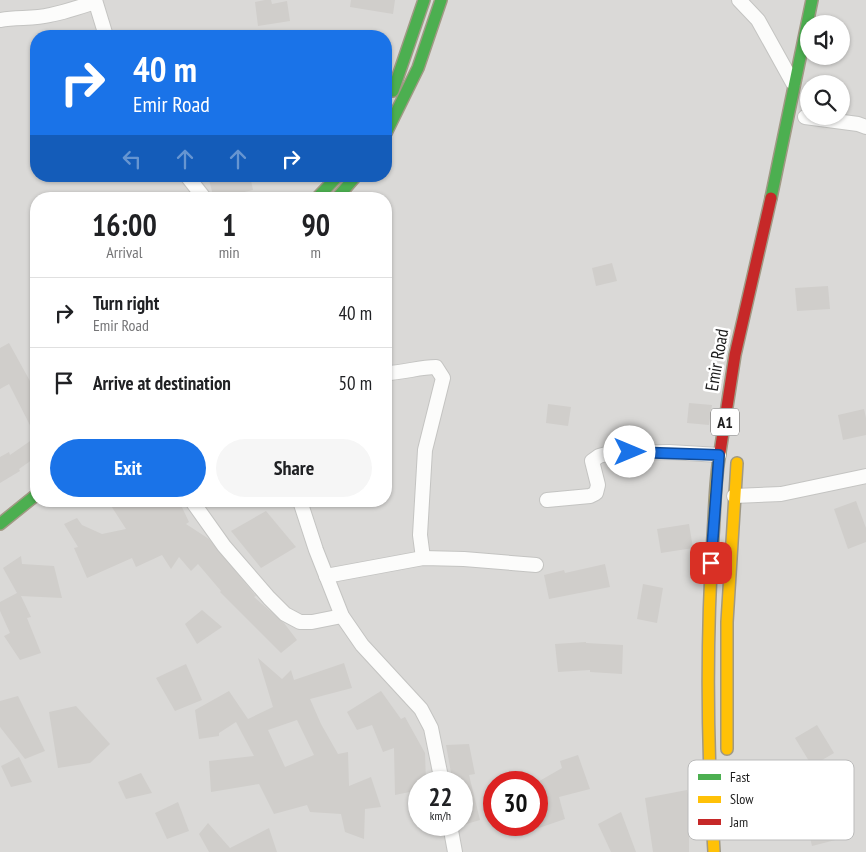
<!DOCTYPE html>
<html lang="en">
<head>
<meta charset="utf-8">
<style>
	:root { --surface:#fff; --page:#f6f6f6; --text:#202124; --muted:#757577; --line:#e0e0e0; --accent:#1a73e8 }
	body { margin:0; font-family:"PT Sans Narrow",sans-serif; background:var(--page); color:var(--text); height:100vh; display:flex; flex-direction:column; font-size:19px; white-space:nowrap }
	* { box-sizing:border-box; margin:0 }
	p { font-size:16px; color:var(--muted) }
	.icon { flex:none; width:28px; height:28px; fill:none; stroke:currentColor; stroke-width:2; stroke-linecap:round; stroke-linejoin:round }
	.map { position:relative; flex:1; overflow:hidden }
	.details { position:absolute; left:30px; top:192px; width:362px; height:315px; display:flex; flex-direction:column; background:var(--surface); border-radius:20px; box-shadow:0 1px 4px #0004 }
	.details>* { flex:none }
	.banner { position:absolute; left:30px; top:30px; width:362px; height:152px; border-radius:20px; box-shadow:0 1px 4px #0004; background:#1a73e8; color:#fff; overflow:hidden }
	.fabs { position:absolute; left:800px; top:15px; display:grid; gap:10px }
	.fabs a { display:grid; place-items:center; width:50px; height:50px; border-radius:50%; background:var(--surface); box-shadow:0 1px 4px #0004; font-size:25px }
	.speed { position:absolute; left:408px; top:771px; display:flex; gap:10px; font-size:25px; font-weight:700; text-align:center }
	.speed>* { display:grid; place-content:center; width:65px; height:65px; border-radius:50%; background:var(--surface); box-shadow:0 1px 4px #0004; line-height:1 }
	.speed small { font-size:12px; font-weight:400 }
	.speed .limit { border:8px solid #d22; background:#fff; color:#111 }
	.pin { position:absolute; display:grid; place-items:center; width:42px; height:42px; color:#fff; margin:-21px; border-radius:10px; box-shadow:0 2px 8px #0006 }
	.me { position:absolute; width:55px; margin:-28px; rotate:90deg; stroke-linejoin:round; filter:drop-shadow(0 0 4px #0008) }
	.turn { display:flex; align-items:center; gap:18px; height:105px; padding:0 20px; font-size:22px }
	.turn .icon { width:65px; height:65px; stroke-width:2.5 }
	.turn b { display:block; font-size:35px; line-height:42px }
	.lanes { display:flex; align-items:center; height:48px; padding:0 20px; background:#0003; justify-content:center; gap:25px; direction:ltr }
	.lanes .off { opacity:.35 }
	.eta { display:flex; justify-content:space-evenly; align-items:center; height:85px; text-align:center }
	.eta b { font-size:30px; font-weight:700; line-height:35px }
	.cta { display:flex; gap:10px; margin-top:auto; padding:10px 20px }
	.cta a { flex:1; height:58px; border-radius:30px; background:var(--accent); color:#fff; font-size:20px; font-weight:700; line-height:58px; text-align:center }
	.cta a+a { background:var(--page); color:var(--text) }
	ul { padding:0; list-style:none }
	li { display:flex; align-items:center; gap:15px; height:70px; padding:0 20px; border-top:1px solid var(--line) }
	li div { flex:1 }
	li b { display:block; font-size:19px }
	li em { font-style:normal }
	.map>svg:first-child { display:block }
</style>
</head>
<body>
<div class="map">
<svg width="866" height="852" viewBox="0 0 866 852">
	<rect width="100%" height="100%" fill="#ebeae6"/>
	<path fill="#dad9d7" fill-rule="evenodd" d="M 0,0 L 866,0 L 866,852 L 0,852 ZM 809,24 L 841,24 L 841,56 L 809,56 ZM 36,36 L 386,36 L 386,176 L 36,176 ZM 809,84 L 841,84 L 841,116 L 809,116 ZM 36,199 L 386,199 L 386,501 L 36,501 ZM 419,782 L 461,782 L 461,825 L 419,825 ZM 494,782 L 536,782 L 536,825 L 494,825 Z"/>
	<g fill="#d0cecb" fill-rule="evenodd">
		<path d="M 265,0 L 271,0 L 272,4 L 287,1 L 290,21 L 258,26 L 255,2 Z"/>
		<path d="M 351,0 L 395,0 L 393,14 L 350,7 Z"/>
		<path d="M 208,176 L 250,176 L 253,190 L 214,199 Z"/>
		<path d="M 612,263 L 617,281 L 596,286 L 592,268 Z"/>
		<path d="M 828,286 L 830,309 L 797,311 L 795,288 Z"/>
		<path d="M 9,343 L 36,392 L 36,457 L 19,469 L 20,471 L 0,483 L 0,457 L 9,452 L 10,455 L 36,437 L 9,384 L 0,389 L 0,348 Z"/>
		<path d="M 689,403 L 712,405 L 709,425 L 687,423 Z"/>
		<path d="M 548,404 L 571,407 L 568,426 L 546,423 Z"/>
		<path d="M 864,409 L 866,418 L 866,435 L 843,440 L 838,415 Z"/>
		<path d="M 108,501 L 179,501 L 189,522 L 186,524 L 209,539 L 256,596 L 254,597 L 284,623 L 297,640 L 281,653 L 220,592 L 221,591 L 198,564 L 191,571 L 179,557 L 171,569 L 162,555 L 136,567 L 132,558 L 87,578 L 74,548 L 78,547 L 64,524 L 77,518 L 82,525 L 102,534 L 126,529 Z"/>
		<path d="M 856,501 L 866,528 L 866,542 L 848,549 L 834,509 Z"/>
		<path d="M 266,511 L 296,547 L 261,568 L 231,531 Z"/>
		<path d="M 689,524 L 693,548 L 661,553 L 657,529 Z"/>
		<path d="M 21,556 L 22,564 L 54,566 L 62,598 L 21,596 L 31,617 L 27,618 L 41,653 L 20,660 L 4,636 L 10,633 L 0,611 L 0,602 L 17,593 L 3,568 Z"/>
		<path d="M 605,564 L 610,587 L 549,599 L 544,575 L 564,570 L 565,573 Z"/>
		<path d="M 643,584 L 663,588 L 657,623 L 637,619 Z"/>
		<path d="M 202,610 L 222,627 L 197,644 L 185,624 Z"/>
		<path d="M 586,642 L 586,643 L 623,645 L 622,674 L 590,672 L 590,670 L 558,672 L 555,644 Z"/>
		<path d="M 258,658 L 282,679 L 291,670 L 294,680 L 344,663 L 352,688 L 310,699 L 321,724 L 338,754 L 348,752 L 349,786 L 371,777 L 381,807 L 365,809 L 364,839 L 345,832 L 341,814 L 310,812 L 307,805 L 274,814 L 259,784 L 211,792 L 209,761 L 254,756 L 236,722 L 219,733 L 219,736 L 199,739 L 195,710 L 229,691 L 248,719 L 273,707 ZM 297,720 L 314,755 L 285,767 L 268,730 Z"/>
		<path d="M 186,664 L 202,700 L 175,711 L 156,678 Z"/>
		<path d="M 381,691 L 401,719 L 405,717 L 425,753 L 426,782 L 419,782 L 419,790 L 395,795 L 394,748 L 383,752 L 372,725 L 357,730 L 347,712 Z"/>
		<path d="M 18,696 L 45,751 L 25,759 L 0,727 L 0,701 Z"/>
		<path d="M 76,706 L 110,744 L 90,763 L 58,768 L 49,712 Z"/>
		<path d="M 817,725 L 834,753 L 812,766 L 795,738 Z"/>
		<path d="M 469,744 L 475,774 L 469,775 L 480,820 L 463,825 L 461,816 L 461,777 L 452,778 L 446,745 Z"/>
		<path d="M 578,755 L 590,789 L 559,797 L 565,819 L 536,829 L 536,783 L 562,768 L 560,761 Z"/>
		<path d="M 19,757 L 32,782 L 11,787 L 1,766 Z"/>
		<path d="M 141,773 L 152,793 L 126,799 L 118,782 Z"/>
		<path d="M 687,790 L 693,816 L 689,816 L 689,852 L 653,852 L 645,798 Z"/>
		<path d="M 178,802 L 189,831 L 167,839 L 155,813 Z"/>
		<path d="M 845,811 L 851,836 L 812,846 L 806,820 Z"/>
		<path d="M 621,812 L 636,852 L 611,852 L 598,824 Z"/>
		<path d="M 208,823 L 230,848 L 269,828 L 277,852 L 209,852 L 199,834 Z"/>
	</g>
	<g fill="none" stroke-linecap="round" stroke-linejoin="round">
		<g stroke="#c4c4c2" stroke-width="16">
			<g id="street">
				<path d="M 95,0 L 106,36"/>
				<path d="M 739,0 L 758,20 L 793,83"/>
				<path d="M 0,20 C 17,17 34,19 50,15 C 65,12 80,7 95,2"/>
				<path d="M 805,117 L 858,124 L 866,127"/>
				<path d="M 187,176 L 205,199"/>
				<path d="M 386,373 C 403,373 419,367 436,367 L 443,378 L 425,450 L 420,535 L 423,558"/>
				<path d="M 734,496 L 781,494 L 866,476"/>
				<path d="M 547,500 L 590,496 L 596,493 L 598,485 L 592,461 L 599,456 L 610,453 L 669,452 L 719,455"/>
				<path d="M 192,501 L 224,546 L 269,598 L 285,614 L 300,622 L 312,622 L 342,616"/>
				<path d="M 300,501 L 316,550 L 342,616 L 362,645 L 421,709 L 431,728 L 442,782"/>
				<path d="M 326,576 L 423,558 L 464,559 L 536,565"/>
				<path d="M 450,825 L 455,852"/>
			</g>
		</g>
		<g stroke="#a09984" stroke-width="14">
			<g id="fast">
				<path d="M 393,91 L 424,0"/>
				<path d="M 386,133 L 418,68 L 441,0"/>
				<path d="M 771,198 L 812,0"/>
				<path d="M 316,199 L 338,176"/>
				<path d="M 336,199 L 356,176"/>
				<path d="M 0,524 L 36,495"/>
			</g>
		</g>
		<g stroke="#a09984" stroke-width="14">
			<g id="slow">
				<path d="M 727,749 L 727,622 L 737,463"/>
				<path d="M 714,852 C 707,746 706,641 713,536 C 715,508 715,479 720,452"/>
			</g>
		</g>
		<g stroke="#a09984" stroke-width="14">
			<path id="jam" d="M 720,452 L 735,355 L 771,198"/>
		</g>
		<use href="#street" stroke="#fcfcfb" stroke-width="14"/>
		<use href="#fast" stroke="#4caf50" stroke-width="11"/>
		<use href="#slow" stroke="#ffc107" stroke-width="11"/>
		<use href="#jam" stroke="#c62828" stroke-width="11"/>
	</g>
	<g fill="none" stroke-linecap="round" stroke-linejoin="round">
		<g stroke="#114b97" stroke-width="12">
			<path id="route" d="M 630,452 L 719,455 L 711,563"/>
		</g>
		<use href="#route" stroke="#1a73e8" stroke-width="9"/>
	</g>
	<g text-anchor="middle" stroke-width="5" stroke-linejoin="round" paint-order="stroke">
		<rect fill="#fff" stroke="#616161" stroke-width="1" x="711" y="408.5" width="28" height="27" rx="4"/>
		<g font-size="16" font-weight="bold" fill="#1d1d1d">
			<text x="725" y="428">A1</text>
		</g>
		<g font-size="18" fill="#1d1d1d" stroke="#fff">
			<text transform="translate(717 360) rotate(-80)" y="6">Emir Road</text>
		</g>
	</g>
	<rect x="688" y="760" width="166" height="80" rx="8" fill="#fff" stroke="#bbb" stroke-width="1"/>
	<rect x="698" y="774" width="23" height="6" fill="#4caf50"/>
	<rect x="698" y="796" width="23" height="7" fill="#ffc107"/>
	<rect x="698" y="819" width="23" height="6" fill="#c62828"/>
	<g font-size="14" fill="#1d1d1d">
		<text x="730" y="782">Fast</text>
		<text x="730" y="804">Slow</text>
		<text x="730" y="827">Jam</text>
	</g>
</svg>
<div class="fabs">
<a><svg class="icon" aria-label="sound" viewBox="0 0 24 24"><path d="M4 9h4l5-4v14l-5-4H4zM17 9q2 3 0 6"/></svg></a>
<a><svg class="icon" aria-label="search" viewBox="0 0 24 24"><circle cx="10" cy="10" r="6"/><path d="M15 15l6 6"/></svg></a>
</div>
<div class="speed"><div>22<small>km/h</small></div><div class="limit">30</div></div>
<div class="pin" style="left:711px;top:563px;background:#d93025"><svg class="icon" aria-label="arrive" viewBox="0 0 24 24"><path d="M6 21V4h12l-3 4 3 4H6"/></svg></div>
<svg class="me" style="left:630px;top:452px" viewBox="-20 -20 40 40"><circle r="19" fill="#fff"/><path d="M0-13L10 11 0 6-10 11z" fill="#1a73e8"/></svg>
<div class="banner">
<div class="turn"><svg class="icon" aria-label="right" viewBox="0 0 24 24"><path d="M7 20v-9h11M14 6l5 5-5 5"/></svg><div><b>40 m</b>Emir Road</div></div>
<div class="lanes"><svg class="icon off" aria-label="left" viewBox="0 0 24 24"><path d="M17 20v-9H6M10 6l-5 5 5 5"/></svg><svg class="icon off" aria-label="ahead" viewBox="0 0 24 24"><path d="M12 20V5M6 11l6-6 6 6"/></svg><svg class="icon off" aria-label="ahead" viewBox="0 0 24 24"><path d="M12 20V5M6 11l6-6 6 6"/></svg><svg class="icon" aria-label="right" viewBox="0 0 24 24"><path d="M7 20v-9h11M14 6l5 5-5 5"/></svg></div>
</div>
<section class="details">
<div class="eta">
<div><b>16:00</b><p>Arrival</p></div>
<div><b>1</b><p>min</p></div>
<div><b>90</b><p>m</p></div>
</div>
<ul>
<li><svg class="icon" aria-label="right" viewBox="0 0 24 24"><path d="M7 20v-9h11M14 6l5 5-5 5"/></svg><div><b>Turn right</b><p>Emir Road</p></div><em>40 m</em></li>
<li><svg class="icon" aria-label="arrive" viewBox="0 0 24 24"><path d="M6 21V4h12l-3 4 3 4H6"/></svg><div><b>Arrive at destination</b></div><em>50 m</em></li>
</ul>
<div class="cta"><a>Exit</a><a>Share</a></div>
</section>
</div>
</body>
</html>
